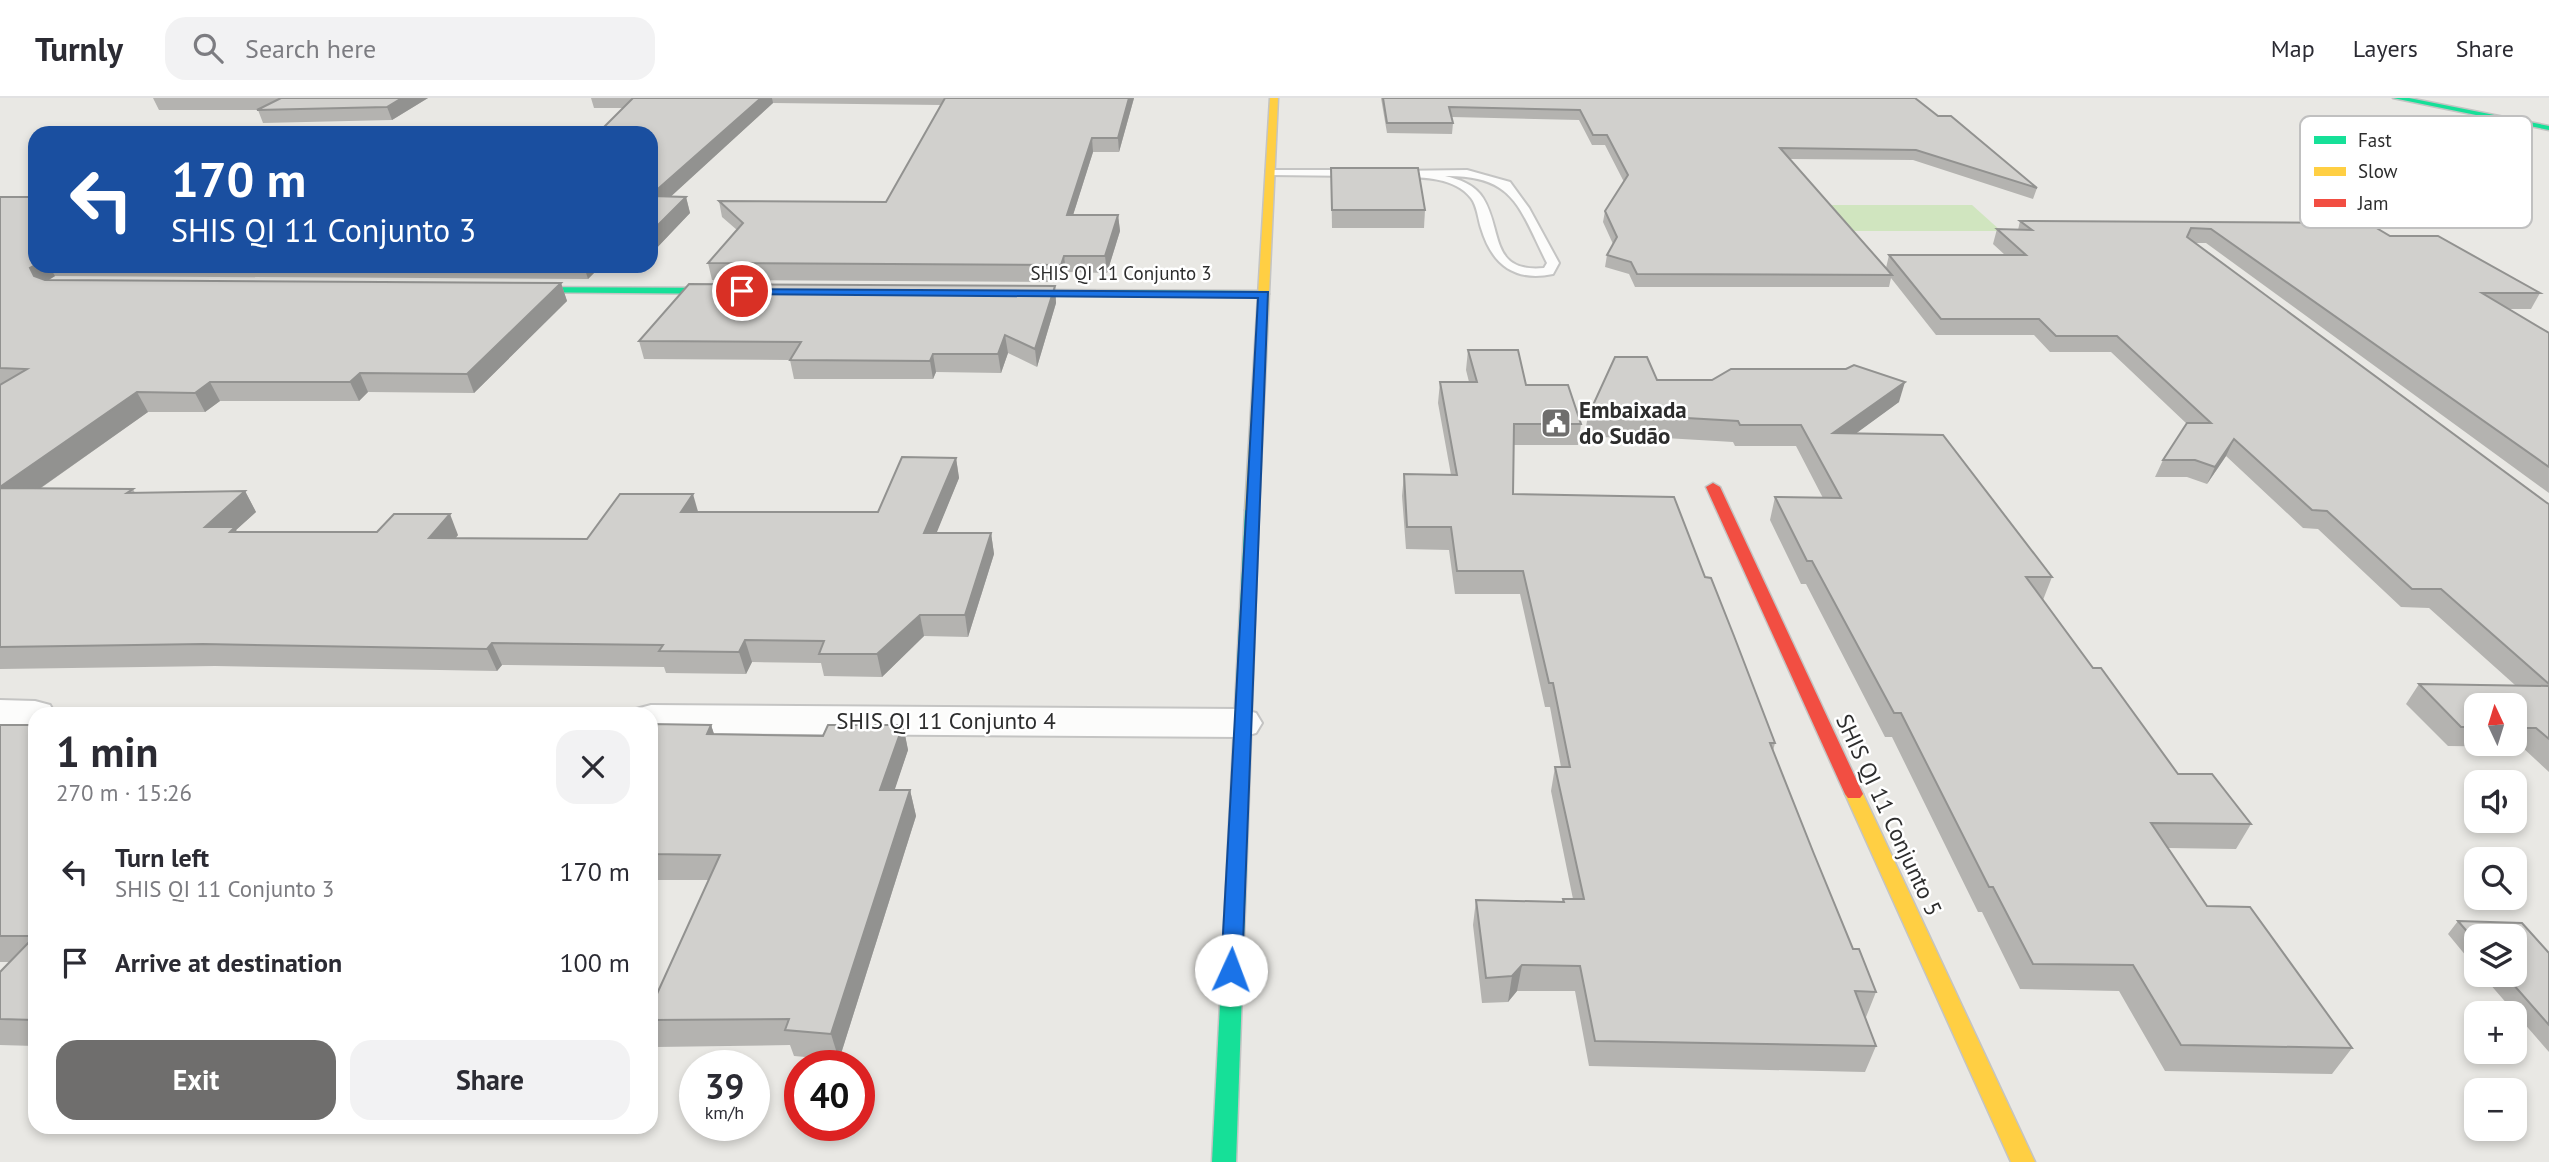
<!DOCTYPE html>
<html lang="en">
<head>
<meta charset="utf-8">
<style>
	:root { --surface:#fff; --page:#f2f2f3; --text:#2b2b33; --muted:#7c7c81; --line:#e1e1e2; --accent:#6f6e6d }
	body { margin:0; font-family:"PT Sans",sans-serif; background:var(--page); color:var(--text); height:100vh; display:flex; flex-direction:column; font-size:26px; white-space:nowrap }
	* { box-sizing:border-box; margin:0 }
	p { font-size:23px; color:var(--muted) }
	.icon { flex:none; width:38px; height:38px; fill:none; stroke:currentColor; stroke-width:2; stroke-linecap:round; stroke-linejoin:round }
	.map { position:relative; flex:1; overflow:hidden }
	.sheet { position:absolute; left:28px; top:609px; width:630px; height:427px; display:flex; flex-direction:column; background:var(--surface); border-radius:21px; box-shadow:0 4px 10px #0003 }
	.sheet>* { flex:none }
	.guide { position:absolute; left:28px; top:28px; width:630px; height:147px; border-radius:21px; box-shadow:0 4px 10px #0003; background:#1a4fa0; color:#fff; overflow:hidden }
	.needle { width:46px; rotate:356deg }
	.fabs { position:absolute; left:2464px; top:595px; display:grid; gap:14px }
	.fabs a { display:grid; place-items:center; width:63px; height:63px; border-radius:14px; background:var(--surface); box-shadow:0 4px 10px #0003; font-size:35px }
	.speed { position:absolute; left:679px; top:952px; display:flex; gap:14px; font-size:35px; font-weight:700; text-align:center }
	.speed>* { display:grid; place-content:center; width:91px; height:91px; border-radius:50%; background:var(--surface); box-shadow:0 4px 10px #0003; line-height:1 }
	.speed small { font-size:18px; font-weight:400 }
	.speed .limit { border:10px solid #d22; background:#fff; color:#111 }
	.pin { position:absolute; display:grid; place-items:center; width:60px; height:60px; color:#fff; margin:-30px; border:4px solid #fff; border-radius:50%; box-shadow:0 2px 7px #0007 }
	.me { position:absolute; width:77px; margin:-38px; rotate:2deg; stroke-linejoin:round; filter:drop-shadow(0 0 5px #0008) }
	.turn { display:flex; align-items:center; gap:24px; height:147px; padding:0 28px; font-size:32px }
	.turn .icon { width:91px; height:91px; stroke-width:2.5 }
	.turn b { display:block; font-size:49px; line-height:60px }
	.round { display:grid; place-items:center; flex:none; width:74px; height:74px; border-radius:21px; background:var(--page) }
	.overview { display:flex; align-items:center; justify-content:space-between; height:119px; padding:0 28px }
	h1 { font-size:42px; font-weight:600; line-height:52px }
	.button { display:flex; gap:14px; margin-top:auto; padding:14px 28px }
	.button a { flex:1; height:80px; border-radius:21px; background:var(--accent); color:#fff; font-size:28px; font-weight:600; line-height:80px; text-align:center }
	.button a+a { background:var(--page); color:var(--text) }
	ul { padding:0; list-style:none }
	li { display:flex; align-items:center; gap:21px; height:91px; padding:0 28px }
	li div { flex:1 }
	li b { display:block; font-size:26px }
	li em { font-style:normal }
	header { display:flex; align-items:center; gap:42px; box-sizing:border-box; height:98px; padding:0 35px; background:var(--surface); border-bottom:2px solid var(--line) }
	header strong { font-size:33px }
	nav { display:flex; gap:38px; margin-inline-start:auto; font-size:24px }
	.search { width:490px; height:63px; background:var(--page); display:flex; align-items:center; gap:18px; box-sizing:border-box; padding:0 24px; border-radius:21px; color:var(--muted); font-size:26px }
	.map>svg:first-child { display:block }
</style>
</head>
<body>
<header>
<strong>Turnly</strong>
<div class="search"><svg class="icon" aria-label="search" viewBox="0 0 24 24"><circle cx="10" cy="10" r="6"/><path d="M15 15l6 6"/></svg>Search here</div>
<nav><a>Map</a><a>Layers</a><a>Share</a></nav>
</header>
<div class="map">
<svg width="2549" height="1064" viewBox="0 0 2549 1064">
	<rect width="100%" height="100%" fill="#e9e8e4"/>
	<path fill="#d0e5bf" d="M 1824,107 L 1972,107 L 2001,133 L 1848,133 Z"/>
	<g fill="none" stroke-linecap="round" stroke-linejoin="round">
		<g stroke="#c4c4c3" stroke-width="4">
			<g id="lane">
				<path d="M 1270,72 L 1357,72 L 1362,75 L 1357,78 L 1266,77 L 1266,73 Z"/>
				<path d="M 1467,72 L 1510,84 L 1529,110 L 1559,165 L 1553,176 C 1515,184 1492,167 1481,130 C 1478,121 1477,107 1471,100 C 1454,78 1418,79 1394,79 L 1389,76 L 1394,73 ZM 1445,78 C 1515,77 1519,110 1547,165 L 1544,170 C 1489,175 1503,132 1483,100 C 1475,87 1459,81 1445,78 Z"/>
			</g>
		</g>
		<g stroke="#c4c4c3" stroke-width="4">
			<g id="street">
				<path d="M 0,602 L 35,603 L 50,607 L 55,616 L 35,616 L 35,631 L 0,630 Z"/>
				<path d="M 651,607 L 1241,611 L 1256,615 L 1262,625 L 1256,635 L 1241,639 L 651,635 L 651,616 L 633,616 L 636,611 Z"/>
			</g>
		</g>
		<g stroke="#c4c4c3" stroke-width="3">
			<g id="fast">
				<path d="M 2393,0 L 2409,0 L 2549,28 L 2549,32 Z"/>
				<path d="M 510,189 L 737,190 L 742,193 L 737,196 L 506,194 L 505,192 Z"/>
				<path d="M 1003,192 L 1264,193 L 1269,196 L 1264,199 L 999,197 L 998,195 Z"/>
				<path d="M 1252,408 L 1259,412 L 1236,1064 L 1212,1064 L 1245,412 Z"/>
			</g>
		</g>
		<g stroke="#c4c4c3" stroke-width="3">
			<g id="slow">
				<path d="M 1270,0 L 1278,0 L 1259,412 L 1252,416 L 1245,412 Z"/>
				<path d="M 1854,690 L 1860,692 L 1863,696 L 2035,1064 L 2011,1064 L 1845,696 L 1848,692 Z"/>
			</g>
		</g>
		<g stroke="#c4c4c3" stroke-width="3">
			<path id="jam" d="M 1713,385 L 1720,389 L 1863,696 L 1860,700 L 1848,700 L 1845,696 L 1706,389 Z"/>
		</g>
		<use href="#lane" fill="#fcfcfb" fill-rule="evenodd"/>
		<use href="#street" fill="#fcfcfb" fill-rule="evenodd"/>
		<use href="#fast" fill="#16e098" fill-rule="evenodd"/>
		<use href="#slow" fill="#ffcf43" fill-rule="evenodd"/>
		<use href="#jam" fill="#f24e42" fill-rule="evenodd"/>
	</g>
	<g fill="#b4b3b0" fill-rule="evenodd">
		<path d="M 153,0 L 428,0 L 392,22 L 263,25 L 258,12 L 159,12 Z"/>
		<path d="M 591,0 L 1134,0 L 1119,54 L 1093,54 L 1073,117 L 1118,117 L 1120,133 L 1107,175 L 1066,174 L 1063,184 L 712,182 L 708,165 L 737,132 L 722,119 L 719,103 L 886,104 L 941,7 L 773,5 L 671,98 L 686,99 L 690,115 L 651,156 L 623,10 L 594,10 Z"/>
		<path d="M 1381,0 L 1915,0 L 1938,18 L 2037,90 L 2033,101 L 1913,62 L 1790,61 L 1886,170 L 1889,157 L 2005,157 L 1993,146 L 1997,131 L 2018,132 L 2020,123 L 2390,138 L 2540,195 L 2531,211 L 2508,211 L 2549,235 L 2549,395 L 2206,145 L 2194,145 L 2547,405 L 2549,406 L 2549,674 L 2522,649 L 2448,648 L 2406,606 L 2419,586 L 2515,587 L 2429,510 L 2401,509 L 2318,431 L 2303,430 L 2226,358 L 2207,386 L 2187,379 L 2155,379 L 2163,362 L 2187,326 L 2111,254 L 2050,254 L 2034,237 L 1936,237 L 1891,180 L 1889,189 L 1635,189 L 1629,176 L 1605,169 L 1607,157 L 1613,146 L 1603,124 L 1605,113 L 1624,84 L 1605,47 L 1592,47 L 1579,22 L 1452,19 L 1453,25 L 1452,36 L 1387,35 ZM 2476,607 L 2515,607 L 2515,646 L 2476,646 Z"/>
		<path d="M 1331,70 L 1425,112 L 1424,130 L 1332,130 Z"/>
		<path d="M 0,99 L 35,168 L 639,168 L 634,174 L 596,173 L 588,181 L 55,178 L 49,182 L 561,185 L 567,203 L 474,295 L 368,294 L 359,303 L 220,303 L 205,314 L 148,314 L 41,390 L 133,391 L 135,395 L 245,393 L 256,414 L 236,432 L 237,434 L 458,437 L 456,440 L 587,441 L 698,414 L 878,414 L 956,360 L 959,380 L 936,435 L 991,435 L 994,456 L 968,539 L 924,538 L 882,579 L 824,578 L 821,565 L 752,564 L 746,576 L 666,575 L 664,569 L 502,567 L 497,573 L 215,568 L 0,571 Z"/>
		<path d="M 1055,188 L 1056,205 L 1037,269 L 1008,255 L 1001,275 L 936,274 L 933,281 L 794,281 L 790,262 L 644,261 L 639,243 Z"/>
		<path d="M 1468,252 L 1526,287 L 1581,326 L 1578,347 L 1514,347 L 1513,396 L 1705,479 L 1775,645 L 1773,653 L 1814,756 L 1853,851 L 1876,894 L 1866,919 L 1865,919 L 1876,948 L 1865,974 L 1589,968 L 1575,893 L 1517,893 L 1508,904 L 1482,905 L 1473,827 L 1476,802 L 1562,804 L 1563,801 L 1573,801 L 1551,693 L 1555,669 L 1561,669 L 1550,609 L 1545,609 L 1520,496 L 1455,496 L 1449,452 L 1406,451 L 1402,398 L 1404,376 L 1451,377 L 1438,305 L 1440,284 L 1469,284 L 1466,272 Z"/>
		<path d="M 1657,282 L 1712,282 L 1899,304 L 1856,335 L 2052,479 L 2043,502 L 2093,570 L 2178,676 L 2251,726 L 2236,751 L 2168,750 L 2207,808 L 2352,950 L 2332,976 L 2165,973 L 2119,893 L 2020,891 L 1982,814 L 1978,814 L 1892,639 L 1885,639 L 1806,486 L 1801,486 L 1770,422 L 1775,399 L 1823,400 L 1796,348 L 1735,348 L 1733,344 L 1665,340 L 1584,339 L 1588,318 Z"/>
		<path d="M 35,624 L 35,948 L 0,947 L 0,874 L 10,864 L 0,864 L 0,627 L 31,627 Z"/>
		<path d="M 651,626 L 711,627 L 714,636 L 823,638 L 903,627 L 908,652 L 894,692 L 910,692 L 916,718 L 839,962 L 794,958 L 790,947 L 656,949 L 651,936 L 651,909 L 709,782 L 651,782 Z"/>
		<path d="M 2458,823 L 2549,855 L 2549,954 L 2482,877 L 2515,877 L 2476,838 L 2476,870 L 2448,836 Z"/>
	</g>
	<g fill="#929290">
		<path d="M 402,0 L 428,0 L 392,22 L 387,9 Z"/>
		<path d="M 761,0 L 772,0 L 773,5 L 654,114 L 651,105 L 651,97 Z"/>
		<path d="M 1129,0 L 1134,0 L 1119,54 L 1118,40 Z"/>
		<path d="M 1092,40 L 1093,54 L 1068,133 L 1067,117 Z"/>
		<path d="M 686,99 L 690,115 L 651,156 L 651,134 Z"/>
		<path d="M 1118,117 L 1120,133 L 1107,175 L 1105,158 Z"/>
		<path d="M 1064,158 L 1066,174 L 1063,184 L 1061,167 Z"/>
		<path d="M 35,168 L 49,168 L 55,178 L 40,187 L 30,170 Z"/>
		<path d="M 584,168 L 594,168 L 596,173 L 588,181 Z"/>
		<path d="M 632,168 L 639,168 L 634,174 Z"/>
		<path d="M 561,185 L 567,203 L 474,295 L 467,276 Z"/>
		<path d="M 1055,188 L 1056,205 L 1037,269 L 1035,251 Z"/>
		<path d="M 1005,237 L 1008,255 L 1001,275 L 998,256 Z"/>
		<path d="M 933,256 L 936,274 L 933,281 L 930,263 Z"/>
		<path d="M 360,275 L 368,294 L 359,303 L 350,284 Z"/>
		<path d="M 210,284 L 220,303 L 205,314 L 195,295 Z"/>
		<path d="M 1905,284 L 1899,304 L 1828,356 L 1833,335 Z"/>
		<path d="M 137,294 L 148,314 L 12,410 L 0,389 Z"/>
		<path d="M 2234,341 L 2226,358 L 2207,386 L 2215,369 Z"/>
		<path d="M 956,360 L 959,380 L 928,456 L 924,435 Z"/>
		<path d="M 245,393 L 256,414 L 236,432 L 246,450 L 205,429 Z"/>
		<path d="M 693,396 L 699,417 L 681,414 Z"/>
		<path d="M 450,416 L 458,437 L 438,461 L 429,440 Z"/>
		<path d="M 991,435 L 994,456 L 968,539 L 965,517 Z"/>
		<path d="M 920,517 L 924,538 L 882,579 L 877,556 Z"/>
		<path d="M 745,542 L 752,564 L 746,576 L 739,554 Z"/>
		<path d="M 492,545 L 502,567 L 497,573 L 487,551 Z"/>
		<path d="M 711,627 L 719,651 L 707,636 Z"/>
		<path d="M 903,627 L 908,652 L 886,718 L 880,692 Z"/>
		<path d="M 910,692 L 916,718 L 839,962 L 831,936 Z"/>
		<path d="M 1522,867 L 1517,893 L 1508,904 L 1512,878 Z"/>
	</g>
	<g fill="#d1d0cd" stroke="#929290" stroke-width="2">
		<path d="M 281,0 L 402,0 L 387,9 L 257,12 Z"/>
		<path d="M 633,0 L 761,0 L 651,97 L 651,35 L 598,35 Z"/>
		<path d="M 945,0 L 1129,0 L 1118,40 L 1092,40 L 1067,117 L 1118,117 L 1105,158 L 1064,158 L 1061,167 L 708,165 L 743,125 L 719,103 L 886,104 Z"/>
		<path d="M 1383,0 L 1915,0 L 1938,18 L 1951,18 L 2037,90 L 1916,52 L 1780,50 L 1892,177 L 1637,176 L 1631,164 L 1607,157 L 1617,139 L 1605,113 L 1628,77 L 1607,37 L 1593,37 L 1580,12 L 1449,9 L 1453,25 L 1387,25 Z"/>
		<path d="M 1331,70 L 1418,70 L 1425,112 L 1332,112 Z"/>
		<path d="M 651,98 L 686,99 L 651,134 Z"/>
		<path d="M 0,99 L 35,99 L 35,167 L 30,170 L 34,178 L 45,182 L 561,185 L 467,276 L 360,275 L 350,284 L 210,284 L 195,295 L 137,294 L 0,389 L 0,287 L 27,271 L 0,270 Z"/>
		<path d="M 2020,123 L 2368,125 L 2390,138 L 2438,138 L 2540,195 L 2482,195 L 2549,235 L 2549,369 L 2211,131 L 2191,130 L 2187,139 L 2547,405 L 2549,406 L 2549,586 L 2441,491 L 2412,491 L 2327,413 L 2312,412 L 2234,341 L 2215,369 L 2195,362 L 2163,362 L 2187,325 L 2211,325 L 2117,238 L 2056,238 L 2039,221 L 1941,221 L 1889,157 L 2026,157 L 1997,131 L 2032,132 Z"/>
		<path d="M 689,186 L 1055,188 L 1035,251 L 1005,237 L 998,256 L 933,256 L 930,263 L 790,262 L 801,244 L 639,243 Z"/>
		<path d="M 1468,252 L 1518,252 L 1526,287 L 1568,287 L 1581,326 L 1514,326 L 1513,396 L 1674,399 L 1705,479 L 1711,480 L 1734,538 L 1775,645 L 1770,645 L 1814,756 L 1853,851 L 1859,851 L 1876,894 L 1855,893 L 1876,948 L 1595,943 L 1580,868 L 1522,867 L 1512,878 L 1486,880 L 1476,802 L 1564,804 L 1563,801 L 1584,801 L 1555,669 L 1570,669 L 1553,585 L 1549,585 L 1523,473 L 1457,473 L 1451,429 L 1407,429 L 1404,376 L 1457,377 L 1440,284 L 1477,284 Z"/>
		<path d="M 1615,259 L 1647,259 L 1657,282 L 1712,282 L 1731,271 L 1846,271 L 1854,267 L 1905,284 L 1833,335 L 1943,337 L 2052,479 L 2026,479 L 2093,570 L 2101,570 L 2178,676 L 2212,676 L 2251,726 L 2151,725 L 2207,808 L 2250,809 L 2352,950 L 2181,947 L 2133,867 L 2033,866 L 1993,789 L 1989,789 L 1901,615 L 1894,615 L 1812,463 L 1807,463 L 1775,399 L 1841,400 L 1801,327 L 1740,327 L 1738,323 L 1669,319 L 1588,318 Z"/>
		<path d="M 902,359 L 956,360 L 924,435 L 991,435 L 965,517 L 920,517 L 877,556 L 819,556 L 824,543 L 745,542 L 739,554 L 659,553 L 663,547 L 492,545 L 487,551 L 203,546 L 0,549 L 0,390 L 133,391 L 127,395 L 245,393 L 205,429 L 235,429 L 230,434 L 377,434 L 394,416 L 450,416 L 429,440 L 587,441 L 620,396 L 693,396 L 681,414 L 878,414 Z"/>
		<path d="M 2419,586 L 2549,588 L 2549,641 L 2536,630 L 2515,630 L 2515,607 L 2476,607 L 2476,629 L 2461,629 Z"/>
		<path d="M 35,624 L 35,922 L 0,921 L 0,874 L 35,838 L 0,838 L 0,627 L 31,627 Z"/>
		<path d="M 651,626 L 711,627 L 707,636 L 823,638 L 828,627 L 903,627 L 880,692 L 910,692 L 831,936 L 785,932 L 789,921 L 651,922 L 651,909 L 720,757 L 651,756 Z"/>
		<path d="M 2458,823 L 2522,825 L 2549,855 L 2549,927 L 2505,877 L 2515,877 L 2515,838 L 2476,838 L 2476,844 Z"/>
	</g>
	<path fill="#1a73e8" stroke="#114b97" stroke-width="2" d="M 738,191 L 1268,194 L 1242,872 L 1239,878 L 1231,880 L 1224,878 L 1221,872 L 1258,200 L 742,196 L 738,195 Z"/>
	<defs>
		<g id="civic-square" transform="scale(1.575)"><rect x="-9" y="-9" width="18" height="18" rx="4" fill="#6f6e6d" stroke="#fff"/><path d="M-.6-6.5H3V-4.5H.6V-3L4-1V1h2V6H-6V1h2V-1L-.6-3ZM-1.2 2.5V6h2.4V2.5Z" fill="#fff"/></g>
	</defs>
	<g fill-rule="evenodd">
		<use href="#civic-square" x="1556" y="325"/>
	</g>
	<g text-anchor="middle" stroke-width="5" stroke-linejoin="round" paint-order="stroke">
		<g font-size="19" fill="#2d2d2d" stroke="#fff">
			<text x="1121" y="182">SHIS QI 11 Conjunto 3</text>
		</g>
		<g font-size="23" font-weight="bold" fill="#2d2d2d" stroke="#fff" text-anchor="start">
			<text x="1579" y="320">Embaixada<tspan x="1579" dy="26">do Sudão</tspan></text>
		</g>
		<g font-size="23" fill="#2d2d2d" stroke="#fff">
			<text x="946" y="631">SHIS QI 11 Conjunto 4</text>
			<text transform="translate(1889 717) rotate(65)" y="8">SHIS QI 11 Conjunto 5</text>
		</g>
	</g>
	<rect x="2300" y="18" width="232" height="112" rx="10" fill="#fff" stroke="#c0c0c0" stroke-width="2"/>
	<rect x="2314" y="38" width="32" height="8" fill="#16e098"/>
	<rect x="2314" y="69" width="32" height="9" fill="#ffcf43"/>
	<rect x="2314" y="101" width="32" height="8" fill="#f24e42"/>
	<g font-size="19" fill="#2d2d2d">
		<text x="2358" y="49">Fast</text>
		<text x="2358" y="80">Slow</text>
		<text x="2358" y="112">Jam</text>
	</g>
</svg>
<div class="fabs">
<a><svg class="needle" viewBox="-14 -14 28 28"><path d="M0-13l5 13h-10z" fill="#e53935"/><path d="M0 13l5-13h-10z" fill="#7c7c81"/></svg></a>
<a><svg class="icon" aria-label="sound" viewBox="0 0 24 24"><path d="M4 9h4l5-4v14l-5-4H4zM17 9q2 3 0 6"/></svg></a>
<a><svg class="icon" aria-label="search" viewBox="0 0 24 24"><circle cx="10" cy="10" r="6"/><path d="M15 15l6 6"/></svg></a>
<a><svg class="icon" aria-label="layers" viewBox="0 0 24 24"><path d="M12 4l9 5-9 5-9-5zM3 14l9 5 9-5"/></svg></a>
<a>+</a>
<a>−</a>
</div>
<div class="speed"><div>39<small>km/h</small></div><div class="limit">40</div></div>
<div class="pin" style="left:742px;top:193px;background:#d93025"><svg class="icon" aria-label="arrive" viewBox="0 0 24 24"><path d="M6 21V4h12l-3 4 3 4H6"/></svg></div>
<svg class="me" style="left:1231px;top:872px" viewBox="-20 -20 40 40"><circle r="19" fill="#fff"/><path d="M0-13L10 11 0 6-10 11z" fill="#1a73e8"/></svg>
<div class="guide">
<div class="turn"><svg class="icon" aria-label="left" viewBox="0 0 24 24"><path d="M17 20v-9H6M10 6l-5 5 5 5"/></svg><div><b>170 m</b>SHIS QI 11 Conjunto 3</div></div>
</div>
<section class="sheet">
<div class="overview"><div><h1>1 min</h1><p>270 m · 15:26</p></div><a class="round"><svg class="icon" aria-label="close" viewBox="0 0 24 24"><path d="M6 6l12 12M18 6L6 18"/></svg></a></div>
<ul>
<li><svg class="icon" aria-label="left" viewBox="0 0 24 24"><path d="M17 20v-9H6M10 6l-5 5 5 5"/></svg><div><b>Turn left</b><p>SHIS QI 11 Conjunto 3</p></div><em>170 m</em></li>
<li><svg class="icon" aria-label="arrive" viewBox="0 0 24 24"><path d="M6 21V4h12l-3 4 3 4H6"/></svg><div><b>Arrive at destination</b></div><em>100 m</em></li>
</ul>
<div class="button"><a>Exit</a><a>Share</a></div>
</section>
</div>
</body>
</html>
